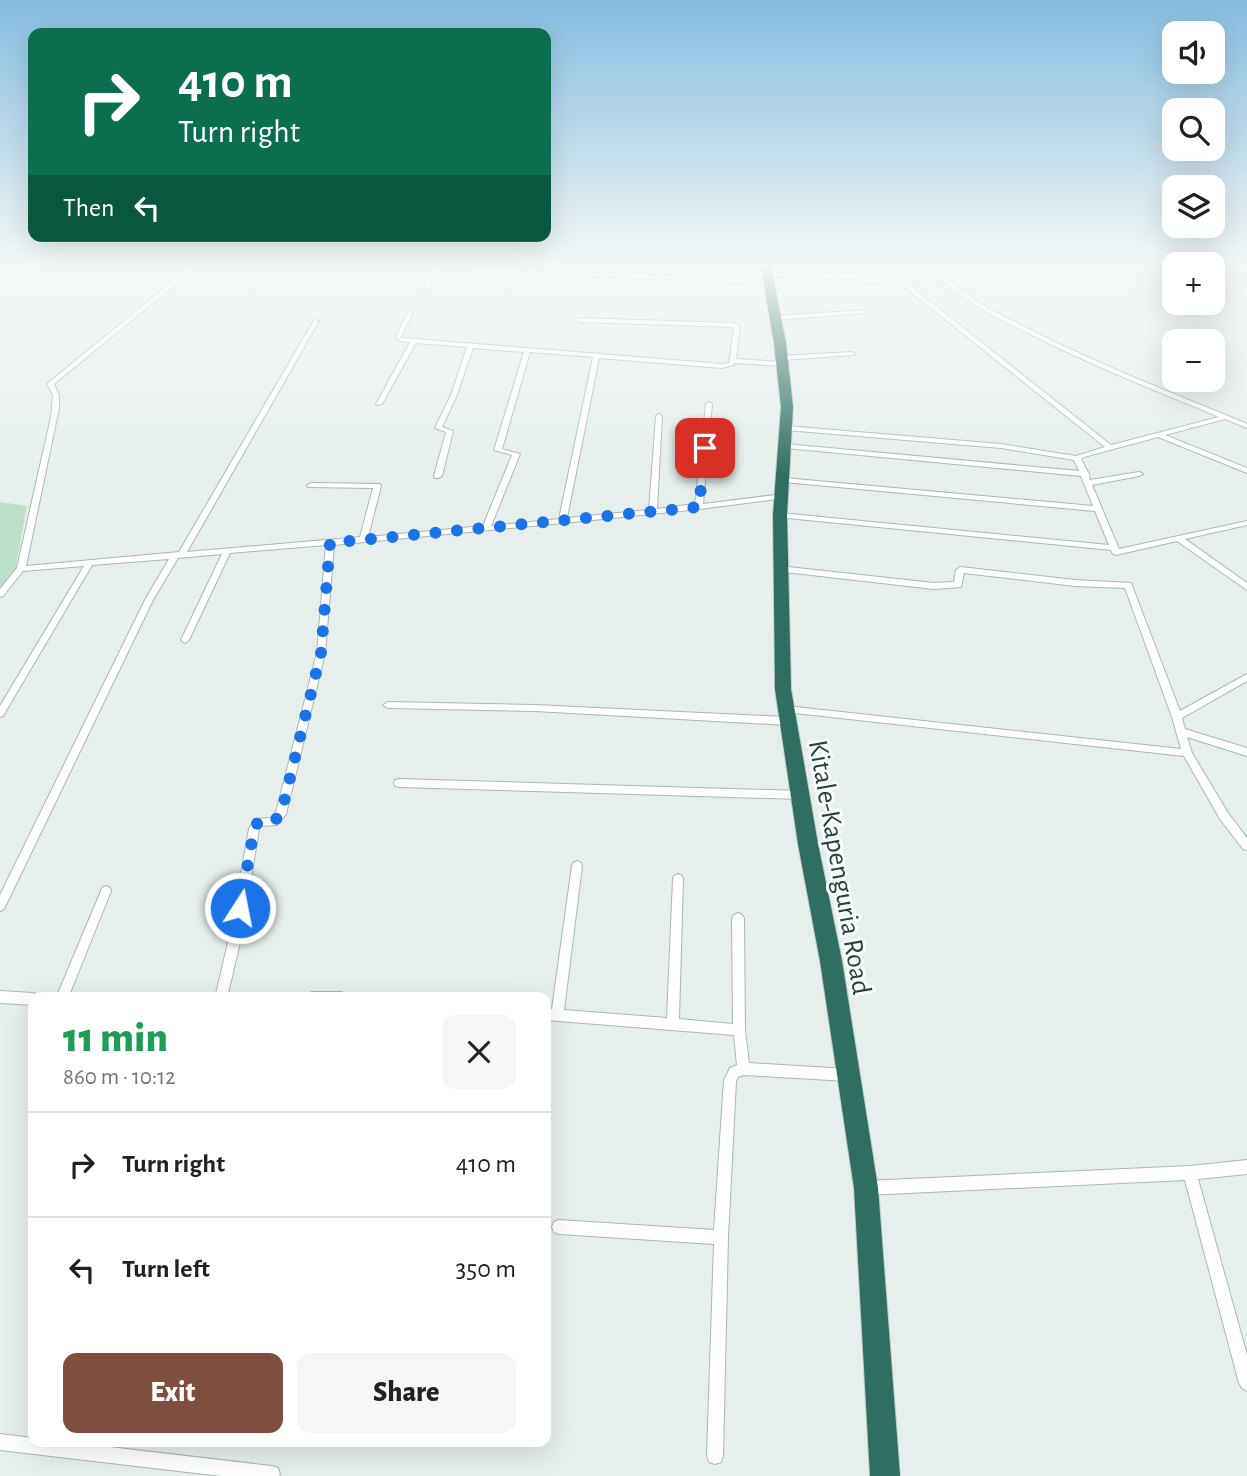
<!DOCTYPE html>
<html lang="en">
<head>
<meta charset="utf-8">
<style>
	:root { --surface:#fff; --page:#f6f6f6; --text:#202124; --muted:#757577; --line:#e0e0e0; --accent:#7f4e3f }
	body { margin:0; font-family:"Alegreya Sans",sans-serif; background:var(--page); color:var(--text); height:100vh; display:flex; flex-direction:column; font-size:26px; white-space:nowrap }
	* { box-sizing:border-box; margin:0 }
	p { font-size:23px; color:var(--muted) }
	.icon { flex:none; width:38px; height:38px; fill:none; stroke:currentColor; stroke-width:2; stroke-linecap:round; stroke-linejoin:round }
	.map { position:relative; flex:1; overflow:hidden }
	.side { position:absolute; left:28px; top:992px; width:523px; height:455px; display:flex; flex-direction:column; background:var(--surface); border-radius:14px; box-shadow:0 7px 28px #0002 }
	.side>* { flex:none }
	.guide { position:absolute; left:28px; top:28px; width:523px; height:214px; border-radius:14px; box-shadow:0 7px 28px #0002; background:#0b6e4f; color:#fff; overflow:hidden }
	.fabs { position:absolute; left:1162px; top:21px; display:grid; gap:14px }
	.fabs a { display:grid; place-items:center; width:63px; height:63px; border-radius:14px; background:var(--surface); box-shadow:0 7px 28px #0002; font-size:35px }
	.pin { position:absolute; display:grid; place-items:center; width:60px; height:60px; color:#fff; margin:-30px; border-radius:14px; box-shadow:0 4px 10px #0006 }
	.me { position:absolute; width:77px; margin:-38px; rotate:11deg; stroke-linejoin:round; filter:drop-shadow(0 0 5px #0008) }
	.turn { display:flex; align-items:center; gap:24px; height:147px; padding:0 35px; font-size:32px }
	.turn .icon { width:91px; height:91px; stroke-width:2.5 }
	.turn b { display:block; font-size:49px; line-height:60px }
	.then { display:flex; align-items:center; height:66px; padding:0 35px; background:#0003; gap:14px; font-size:26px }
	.round { display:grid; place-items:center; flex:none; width:74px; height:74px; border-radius:14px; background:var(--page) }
	.headline { display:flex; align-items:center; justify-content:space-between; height:119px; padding:0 35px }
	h1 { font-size:42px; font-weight:800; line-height:52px; color:#1e9e55 }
	.cta { display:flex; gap:14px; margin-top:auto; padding:14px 35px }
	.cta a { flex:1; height:80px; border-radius:14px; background:var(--accent); color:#fff; font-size:28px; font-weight:800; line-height:80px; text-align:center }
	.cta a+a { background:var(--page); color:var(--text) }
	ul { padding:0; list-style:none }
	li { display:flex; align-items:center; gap:21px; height:105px; padding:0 35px; border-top:2px solid var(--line) }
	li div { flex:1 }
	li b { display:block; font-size:26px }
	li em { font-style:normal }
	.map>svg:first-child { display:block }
</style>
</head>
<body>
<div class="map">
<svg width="1247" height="1476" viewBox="0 0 1247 1476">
	<rect width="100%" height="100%" fill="#e6efeb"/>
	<path fill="#bfe0c8" d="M 0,502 L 27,506 L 15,571 L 0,588 Z"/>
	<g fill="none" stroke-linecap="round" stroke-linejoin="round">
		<g stroke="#a8b8b2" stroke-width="2">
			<g id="street">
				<path d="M 190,267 L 197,267 L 54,384 L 59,395 L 59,408 L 26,566 L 179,552 L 314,320 L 319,321 L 187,552 L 360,537 L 373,488 L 308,487 L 307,485 L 311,483 L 380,484 L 381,486 L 368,537 L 483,526 L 512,455 L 494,450 L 524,352 L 473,348 L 457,395 L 442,427 L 453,431 L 442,476 L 438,478 L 435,478 L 434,476 L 446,432 L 435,428 L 451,395 L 467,347 L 416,343 L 382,404 L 377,405 L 376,404 L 410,342 L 400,341 L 395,338 L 408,312 L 413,313 L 401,337 L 403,338 L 722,364 L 729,363 L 734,328 L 732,327 L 579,322 L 576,320 L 579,318 L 733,323 L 740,327 L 736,359 L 782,362 L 785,364 L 782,366 L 735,363 L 734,365 L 722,368 L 599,358 L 567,518 L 649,510 L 656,416 L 659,414 L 662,416 L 657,509 L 695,504 L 706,404 L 709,402 L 712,404 L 703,504 L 783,494 L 786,494 L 786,498 L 699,509 L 593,520 L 334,545 L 325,653 L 286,814 L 277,825 L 261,826 L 259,829 L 242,934 L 227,998 L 215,998 L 230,934 L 249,829 L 254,819 L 271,818 L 276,812 L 317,653 L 326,545 L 230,553 L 189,640 L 185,643 L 181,640 L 222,554 L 178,558 L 153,600 L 4,909 L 0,911 L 0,895 L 145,600 L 169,559 L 92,565 L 3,716 L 0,717 L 0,706 L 84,566 L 23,571 L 3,596 L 0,597 L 0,589 L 17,568 L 51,417 L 53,395 L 47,384 ZM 530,352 L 593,357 L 559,519 L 491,526 L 520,454 L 502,449 Z"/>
				<path d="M 403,267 L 450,267 L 768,280 L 771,282 L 768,284 L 441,270 L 428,290 L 426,291 L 423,289 L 436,270 L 406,269 Z"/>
				<path d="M 932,267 L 938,267 C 963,299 1000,314 1035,332 C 1104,367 1176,394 1247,424 L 1247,428 L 1225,419 L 1165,435 L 1247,468 L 1247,473 L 1158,437 L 1084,457 L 1081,459 L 1089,474 L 1090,480 L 1139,472 L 1143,474 L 1139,476 L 1092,485 L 1119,549 L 1247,521 L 1247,525 L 1185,539 L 1247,583 L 1247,590 L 1177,541 L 1116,555 L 1113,554 L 1111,550 L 777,517 L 776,515 L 780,513 L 1109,545 L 1095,511 L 784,482 L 780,480 L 784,478 L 1093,506 L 1081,476 L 786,448 L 782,446 L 786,444 L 1079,471 L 1074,460 L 1001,448 L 786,430 L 783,428 L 786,426 L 1001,444 L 1076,456 L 1105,447 L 897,281 L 866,283 L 859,279 L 767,277 L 764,275 L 767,273 L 860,275 L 867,279 L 940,276 ZM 942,280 C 967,304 997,318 1028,333 C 1090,365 1155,390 1219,417 L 1111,445 L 904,281 Z"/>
				<path d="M 1161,267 L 1168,267 L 1131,288 L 1107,271 L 1112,270 L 1131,284 Z"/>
				<path d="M 1216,267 L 1224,267 L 1213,273 L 1213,269 Z"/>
				<path d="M 1235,267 L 1242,267 L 1247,271 L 1247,275 Z"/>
				<path d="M 865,310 L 867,311 L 867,313 L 775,320 L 772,318 L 775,316 Z"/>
				<path d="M 852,352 L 855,354 L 854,355 L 782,360 L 779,358 L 782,356 Z"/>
				<path d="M 779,566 L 934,583 L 954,582 L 956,570 L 960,567 L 1075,580 L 1131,583 L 1180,711 L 1247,674 L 1247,681 L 1182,718 L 1185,729 L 1247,748 L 1247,756 L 1187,737 L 1192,753 L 1228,813 L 1247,838 L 1247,850 L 1243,849 L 1220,819 L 1184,756 L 786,712 L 781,709 L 786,706 L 1181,749 L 1172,717 L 1125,588 L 1075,586 L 964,573 L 961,587 L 934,589 L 776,571 L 775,569 Z"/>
				<path d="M 388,702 L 535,705 L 787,717 L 792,721 L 787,725 L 535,711 L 388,708 L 383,705 Z"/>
				<path d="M 399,779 L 800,791 L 804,792 L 805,795 L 804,798 L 800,799 L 399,787 L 395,786 L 394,783 L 395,780 Z"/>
				<path d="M 577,861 L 581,863 L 582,866 L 564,1010 L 667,1018 L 673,879 L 674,876 L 678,874 L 682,876 L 683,879 L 679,1019 L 733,1024 L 732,918 L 734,915 L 738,913 L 742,915 L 744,918 L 745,1030 L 749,1063 L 847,1069 L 851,1071 L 853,1075 L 851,1079 L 847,1081 L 744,1075 L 738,1077 L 736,1081 L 728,1237 L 723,1456 L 721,1462 L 715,1464 L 709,1462 L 707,1456 L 714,1244 L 559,1234 L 554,1232 L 552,1227 L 554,1222 L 559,1220 L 714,1230 L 724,1080 L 730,1068 L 737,1065 L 734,1035 L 546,1020 L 546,1008 L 552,1009 L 572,866 L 573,863 Z"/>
				<path d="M 106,886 L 110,888 L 111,891 L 68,998 L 56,998 L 101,891 L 102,888 Z"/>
				<path d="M 0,991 L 33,993 L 37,995 L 38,998 L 33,998 L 33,1005 L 0,1003 Z"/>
				<path d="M 312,992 L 341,992 L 345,994 L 347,998 L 306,998 L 308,994 Z"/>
				<path d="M 1247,1160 L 1247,1174 L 1198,1179 L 1247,1355 L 1247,1391 L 1242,1388 L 1239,1383 L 1185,1180 L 866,1195 L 861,1193 L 859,1188 L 861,1183 L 866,1181 L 1190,1166 Z"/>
				<path d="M 0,1434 L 33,1438 L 33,1442 L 67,1442 L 272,1466 L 278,1468 L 280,1474 L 279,1476 L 221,1476 L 0,1450 Z"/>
			</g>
		</g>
		<g stroke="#c2cac8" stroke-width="2">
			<path id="highway" d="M 761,267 L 771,267 L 786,343 L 793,407 L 787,515 L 791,689 L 818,844 L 842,961 L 878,1188 L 900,1476 L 870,1476 L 854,1188 L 820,961 L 798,844 L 775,689 L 773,515 L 781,407 L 774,343 Z"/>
		</g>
		<use href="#street" fill="#fff" fill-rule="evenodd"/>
		<use href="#highway" fill="#2f6f62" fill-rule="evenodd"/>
	</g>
	<linearGradient id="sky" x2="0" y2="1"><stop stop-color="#84bce0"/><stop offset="0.56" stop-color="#f4f8f6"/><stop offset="1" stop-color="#f4f8f6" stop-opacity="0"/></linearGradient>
	<rect width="1247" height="474" fill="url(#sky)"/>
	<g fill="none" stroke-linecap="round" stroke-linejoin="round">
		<path stroke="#1a73e8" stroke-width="12" stroke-dasharray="0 21.6" d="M 240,908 L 254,829 L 258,822 L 273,822 L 281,814 L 321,653 L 330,543 L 699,507 L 705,448"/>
	</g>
	<g text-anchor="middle" stroke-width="6" stroke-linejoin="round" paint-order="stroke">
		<g font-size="28" fill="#24423a" stroke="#f7fbf9">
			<text transform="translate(841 867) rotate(80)" y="10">Kitale-Kapenguria Road</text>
		</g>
	</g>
</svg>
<div class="fabs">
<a><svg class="icon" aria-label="sound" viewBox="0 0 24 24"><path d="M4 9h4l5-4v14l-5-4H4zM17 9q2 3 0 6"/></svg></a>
<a><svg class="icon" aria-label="search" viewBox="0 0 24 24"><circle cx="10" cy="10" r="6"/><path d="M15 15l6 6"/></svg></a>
<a><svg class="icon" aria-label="layers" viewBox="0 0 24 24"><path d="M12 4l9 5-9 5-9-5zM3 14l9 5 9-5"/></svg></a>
<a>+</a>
<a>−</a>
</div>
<div class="pin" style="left:705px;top:448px;background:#d93025"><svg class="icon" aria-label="arrive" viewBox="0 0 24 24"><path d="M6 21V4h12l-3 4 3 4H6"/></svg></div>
<svg class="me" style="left:240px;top:908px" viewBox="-20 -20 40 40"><circle r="17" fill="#1a73e8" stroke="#fff" stroke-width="3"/><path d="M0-11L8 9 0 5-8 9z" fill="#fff"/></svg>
<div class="guide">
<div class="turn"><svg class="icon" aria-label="right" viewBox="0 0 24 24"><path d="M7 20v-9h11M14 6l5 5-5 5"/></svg><div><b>410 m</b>Turn right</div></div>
<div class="then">Then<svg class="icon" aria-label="left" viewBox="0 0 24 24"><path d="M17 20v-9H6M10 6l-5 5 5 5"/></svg></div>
</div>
<section class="side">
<div class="headline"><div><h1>11 min</h1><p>860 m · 10:12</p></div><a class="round"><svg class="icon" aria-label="close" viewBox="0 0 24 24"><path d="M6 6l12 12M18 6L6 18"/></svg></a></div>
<ul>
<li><svg class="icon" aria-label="right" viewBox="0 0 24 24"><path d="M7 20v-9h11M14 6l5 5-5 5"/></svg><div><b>Turn right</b></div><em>410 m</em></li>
<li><svg class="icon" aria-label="left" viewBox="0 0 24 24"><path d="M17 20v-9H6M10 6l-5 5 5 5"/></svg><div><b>Turn left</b></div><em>350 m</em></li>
</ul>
<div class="cta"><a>Exit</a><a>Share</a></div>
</section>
</div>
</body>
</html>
